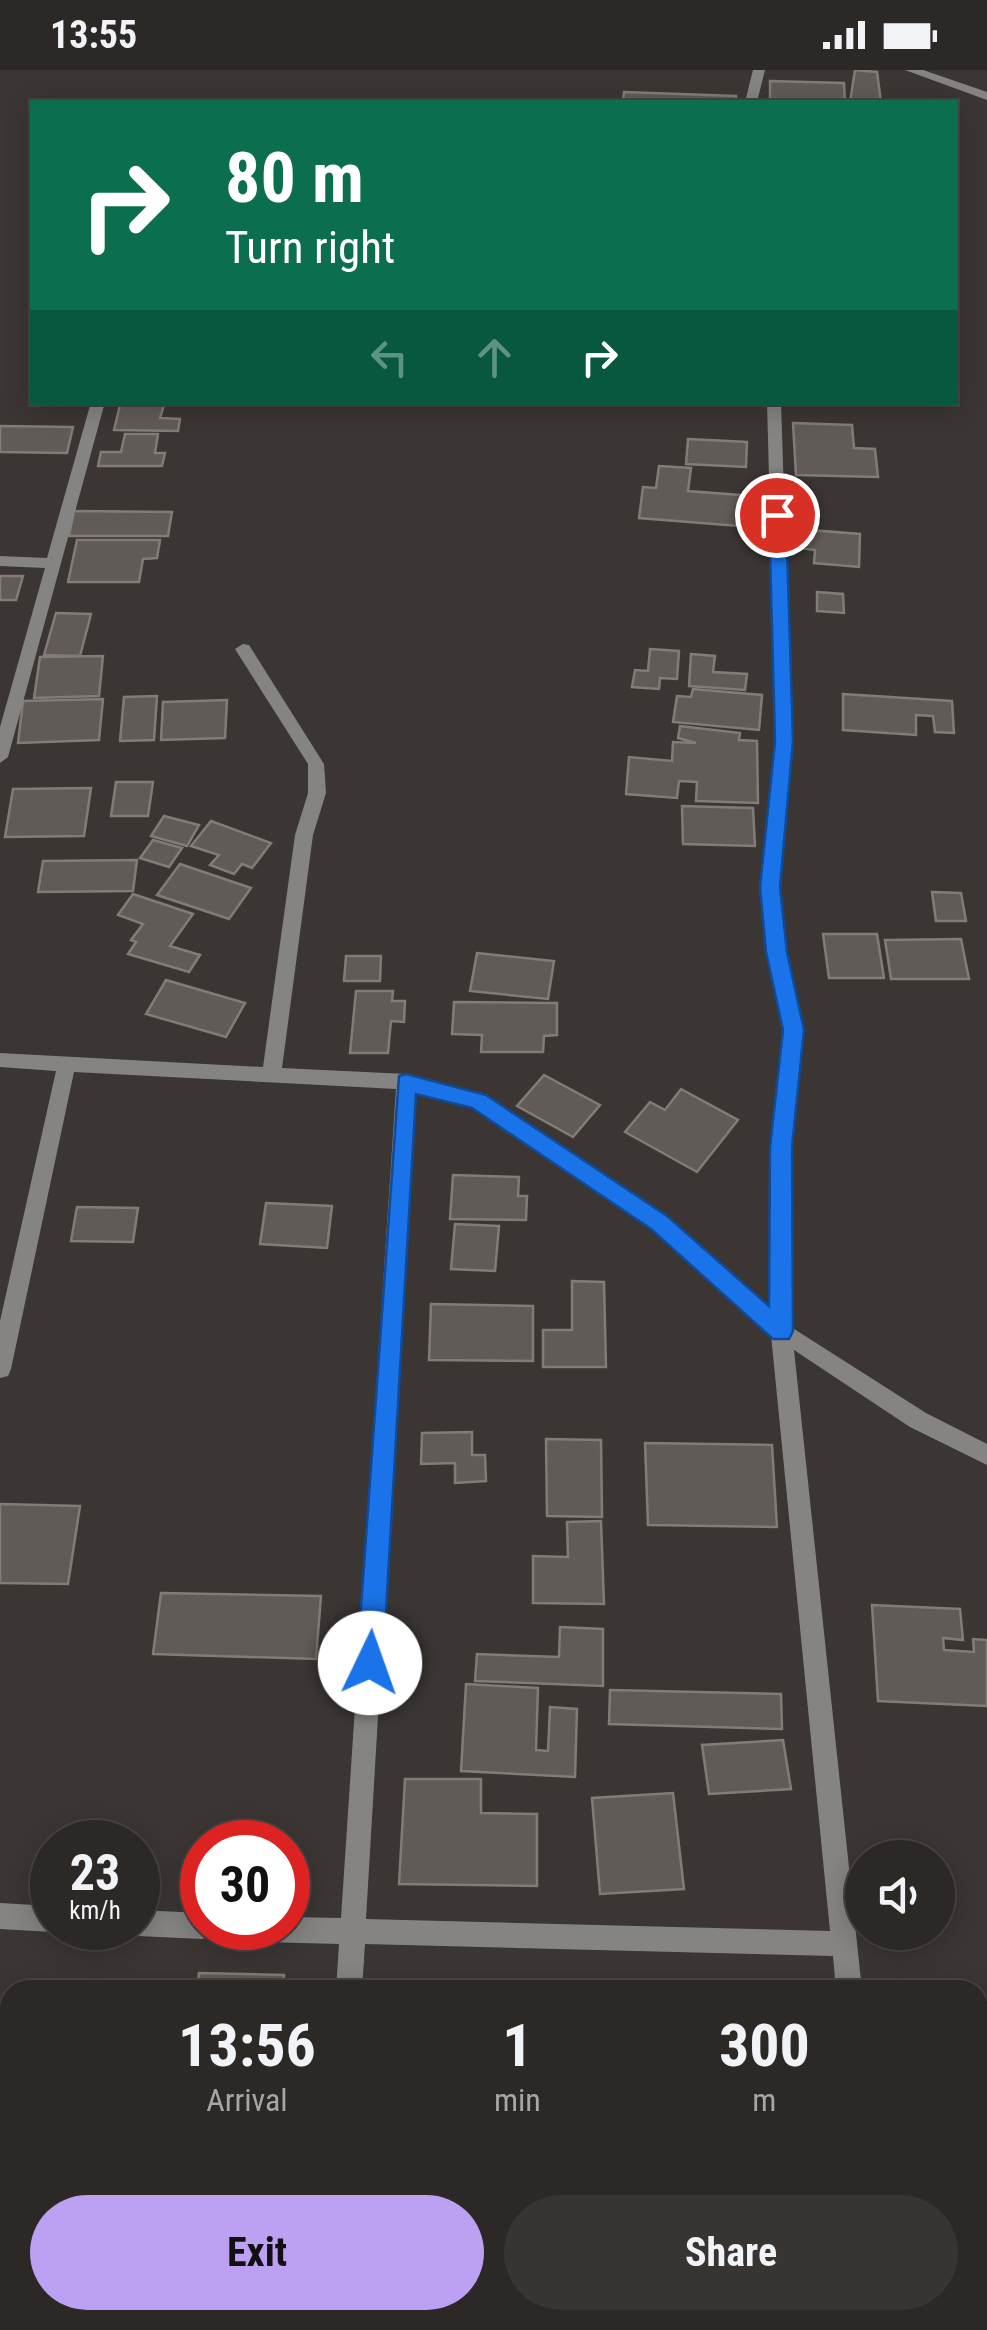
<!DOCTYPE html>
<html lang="en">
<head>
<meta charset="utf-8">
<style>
	:root { --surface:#2c2826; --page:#383432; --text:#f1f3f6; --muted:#a6a6a7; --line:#484443; --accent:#bca0f2 }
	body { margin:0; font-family:"Roboto Condensed",sans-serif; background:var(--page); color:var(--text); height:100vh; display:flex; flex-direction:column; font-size:38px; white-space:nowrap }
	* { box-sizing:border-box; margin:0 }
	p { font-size:32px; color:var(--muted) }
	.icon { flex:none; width:55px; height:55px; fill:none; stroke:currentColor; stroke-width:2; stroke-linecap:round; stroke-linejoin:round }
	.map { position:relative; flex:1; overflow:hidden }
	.details { position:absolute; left:0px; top:1910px; width:988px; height:350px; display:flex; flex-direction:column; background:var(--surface); border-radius:30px 30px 0 0; box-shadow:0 5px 25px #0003,0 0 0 2px var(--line) }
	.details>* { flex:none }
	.top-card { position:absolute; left:30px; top:30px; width:928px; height:305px; border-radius:0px; box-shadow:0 5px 25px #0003,0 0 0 2px var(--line); background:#0b6e4f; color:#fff; overflow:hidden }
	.fabs { position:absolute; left:845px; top:1770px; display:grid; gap:20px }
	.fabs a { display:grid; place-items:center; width:110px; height:110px; border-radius:50%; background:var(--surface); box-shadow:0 5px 25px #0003,0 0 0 2px var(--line); font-size:50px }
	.speed { position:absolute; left:30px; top:1750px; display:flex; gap:20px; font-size:50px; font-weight:700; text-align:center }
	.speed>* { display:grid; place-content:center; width:130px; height:130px; border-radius:50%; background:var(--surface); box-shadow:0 5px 25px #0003,0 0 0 2px var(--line); line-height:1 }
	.speed small { font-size:25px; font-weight:400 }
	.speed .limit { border:15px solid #d22; background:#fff; color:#111 }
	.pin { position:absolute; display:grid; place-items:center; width:85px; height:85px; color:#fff; margin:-42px; border:5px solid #fff; border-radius:50%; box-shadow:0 2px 10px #0007 }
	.me { position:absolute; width:110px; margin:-55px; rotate:3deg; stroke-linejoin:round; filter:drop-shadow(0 0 8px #0008) }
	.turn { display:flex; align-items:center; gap:35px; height:210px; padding:0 30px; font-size:45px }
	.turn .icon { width:130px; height:130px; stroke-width:2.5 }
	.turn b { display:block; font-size:70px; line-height:85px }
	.lanes { display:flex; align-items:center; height:95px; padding:0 30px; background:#0003; justify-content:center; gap:50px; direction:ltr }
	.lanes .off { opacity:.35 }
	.eta { display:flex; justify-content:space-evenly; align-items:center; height:170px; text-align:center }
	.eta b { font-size:60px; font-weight:700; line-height:70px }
	.cta { display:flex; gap:20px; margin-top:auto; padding:20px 30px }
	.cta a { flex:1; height:115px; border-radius:60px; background:var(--accent); color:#111; font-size:40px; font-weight:700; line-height:115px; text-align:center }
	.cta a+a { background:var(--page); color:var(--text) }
	.status { display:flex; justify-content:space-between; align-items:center; height:70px; padding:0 50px; background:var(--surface); direction:ltr }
	.status svg { height:28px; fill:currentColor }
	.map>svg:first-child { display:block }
</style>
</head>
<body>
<div class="status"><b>13:55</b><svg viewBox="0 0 49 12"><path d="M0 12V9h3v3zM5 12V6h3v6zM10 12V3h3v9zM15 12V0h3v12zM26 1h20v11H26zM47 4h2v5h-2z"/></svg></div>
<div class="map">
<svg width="987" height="2260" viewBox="0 0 987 2260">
	<rect width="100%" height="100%" fill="#3b3633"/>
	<g fill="#605b57" stroke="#817c77" stroke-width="2.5">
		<path d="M 855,0 L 877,2 L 881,32 L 850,32 Z"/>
		<path d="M 770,11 L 844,13 L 845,32 L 770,31 Z"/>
		<path d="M 624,22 L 736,26 L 736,32 L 623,32 Z"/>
		<path d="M 120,335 L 164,335 L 160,348 L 180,349 L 178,361 L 114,360 Z"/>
		<path d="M 793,353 L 852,355 L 854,378 L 875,379 L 878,407 L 796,405 Z"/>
		<path d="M 0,356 L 73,357 L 67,383 L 0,382 Z"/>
		<path d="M 125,364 L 158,364 L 155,383 L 165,383 L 162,396 L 98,396 L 101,382 L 121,382 Z"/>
		<path d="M 688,369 L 747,372 L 746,397 L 686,394 Z"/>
		<path d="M 659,396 L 691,398 L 688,421 L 753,426 L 751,457 L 639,448 L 643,417 L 656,418 Z"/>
		<path d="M 74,441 L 172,442 L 168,466 L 69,466 Z"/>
		<path d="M 798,459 L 860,464 L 859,497 L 814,493 L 815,480 L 798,478 Z"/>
		<path d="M 77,470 L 160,470 L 157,488 L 143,489 L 139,512 L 68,512 Z"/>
		<path d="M 0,506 L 23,506 L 16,530 L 0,530 Z"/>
		<path d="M 817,522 L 843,524 L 844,543 L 817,541 Z"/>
		<path d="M 56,543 L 91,544 L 80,586 L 44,585 Z"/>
		<path d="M 650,579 L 679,581 L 677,609 L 660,608 L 659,619 L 632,617 L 635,600 L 648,601 Z"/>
		<path d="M 691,584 L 715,586 L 713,602 L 747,604 L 745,620 L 689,616 Z"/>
		<path d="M 103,586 L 99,626 L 34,628 L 40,587 Z"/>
		<path d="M 693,619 L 762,625 L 759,660 L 673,652 L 677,626 L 691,627 Z"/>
		<path d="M 843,624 L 952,631 L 954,663 L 935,662 L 933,646 L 916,645 L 916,665 L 843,660 Z"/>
		<path d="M 157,626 L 154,670 L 120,671 L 124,627 Z"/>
		<path d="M 103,629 L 99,670 L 18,673 L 23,631 Z"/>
		<path d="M 227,630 L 225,668 L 161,670 L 163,632 Z"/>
		<path d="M 680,656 L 740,663 L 739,670 L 757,671 L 758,733 L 696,731 L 697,712 L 679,711 L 677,728 L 626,724 L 629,687 L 672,691 L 673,672 L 696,673 L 678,668 Z"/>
		<path d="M 116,712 L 153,712 L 148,746 L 111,746 Z"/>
		<path d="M 91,718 L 84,766 L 5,767 L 13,719 Z"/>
		<path d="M 682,736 L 753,738 L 755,776 L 683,774 Z"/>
		<path d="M 164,746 L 199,755 L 187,776 L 151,766 Z"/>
		<path d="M 211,751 L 271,773 L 252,798 L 242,794 L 234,804 L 210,795 L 219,785 L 191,776 Z"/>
		<path d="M 153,770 L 182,778 L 169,797 L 140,788 Z"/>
		<path d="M 137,790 L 133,821 L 38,822 L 43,791 Z"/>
		<path d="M 180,794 L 251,818 L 229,849 L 157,825 Z"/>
		<path d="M 932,822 L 961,823 L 966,851 L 936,851 Z"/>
		<path d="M 133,824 L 193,844 L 170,876 L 200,885 L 189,902 L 128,884 L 136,872 L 131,870 L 143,854 L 118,845 Z"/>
		<path d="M 823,864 L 877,864 L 884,908 L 829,908 Z"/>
		<path d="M 961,869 L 969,909 L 891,909 L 885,870 Z"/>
		<path d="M 477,883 L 554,891 L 548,929 L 470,921 Z"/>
		<path d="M 346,886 L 381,886 L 380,911 L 344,911 Z"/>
		<path d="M 166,910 L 245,933 L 226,967 L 146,944 Z"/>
		<path d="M 356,921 L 393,921 L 392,931 L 405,931 L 404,952 L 391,951 L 388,983 L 350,983 Z"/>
		<path d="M 454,932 L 557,933 L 557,965 L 544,966 L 543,982 L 481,982 L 482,965 L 452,964 Z"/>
		<path d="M 544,1005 L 600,1035 L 573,1067 L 517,1036 Z"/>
		<path d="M 681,1019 L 738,1050 L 697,1102 L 625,1062 L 650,1032 L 665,1040 Z"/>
		<path d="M 453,1105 L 519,1107 L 518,1126 L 527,1126 L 526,1150 L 450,1149 Z"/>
		<path d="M 266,1133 L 332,1136 L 327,1178 L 260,1174 Z"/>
		<path d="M 77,1137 L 138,1138 L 133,1172 L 71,1171 Z"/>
		<path d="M 455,1154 L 499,1156 L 495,1201 L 451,1199 Z"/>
		<path d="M 572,1211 L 604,1212 L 606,1297 L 543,1297 L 543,1260 L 572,1260 Z"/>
		<path d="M 431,1234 L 533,1236 L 533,1291 L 429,1290 Z"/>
		<path d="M 472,1362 L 472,1385 L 485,1385 L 486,1411 L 455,1413 L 455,1393 L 421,1394 L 422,1363 Z"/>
		<path d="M 546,1369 L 601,1370 L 602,1447 L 547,1446 Z"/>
		<path d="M 645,1373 L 772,1375 L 777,1457 L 648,1455 Z"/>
		<path d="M 0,1434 L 80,1436 L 68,1514 L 0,1513 Z"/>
		<path d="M 601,1451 L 604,1534 L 533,1533 L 533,1486 L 568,1487 L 567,1452 Z"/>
		<path d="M 161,1523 L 321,1526 L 316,1589 L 153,1584 Z"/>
		<path d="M 872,1535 L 960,1539 L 963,1570 L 943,1568 L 944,1580 L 974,1582 L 973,1569 L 987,1570 L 987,1636 L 878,1631 Z"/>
		<path d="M 560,1557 L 603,1559 L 603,1616 L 475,1611 L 477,1584 L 559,1587 Z"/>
		<path d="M 466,1614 L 538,1618 L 536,1680 L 548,1681 L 550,1637 L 577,1639 L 575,1707 L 461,1701 Z"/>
		<path d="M 610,1620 L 781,1624 L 782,1659 L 609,1654 Z"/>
		<path d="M 783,1670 L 791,1719 L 709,1724 L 702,1675 Z"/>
		<path d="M 405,1709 L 481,1709 L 481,1743 L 537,1744 L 537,1816 L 399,1814 Z"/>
		<path d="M 673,1723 L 684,1819 L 600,1824 L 592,1728 Z"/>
		<path d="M 199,1903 L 284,1905 L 283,1920 L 197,1920 Z"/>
		<path d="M 375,1913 L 591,1918 L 591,1920 L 375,1920 Z"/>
		<path d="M 0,2017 L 10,2018 L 10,2125 L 0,2125 Z"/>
		<path d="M 978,2071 L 987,2071 L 987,2163 L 978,2162 Z"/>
		<path d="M 978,2195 L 987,2195 L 987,2260 L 982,2260 Z"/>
		<path d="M 156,2250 L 254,2250 L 253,2260 L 155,2260 Z"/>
	</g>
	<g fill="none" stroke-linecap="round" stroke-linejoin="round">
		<g fill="#868482" fill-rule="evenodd">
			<path d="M 753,0 L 765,0 L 757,32 L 745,32 Z"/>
			<path d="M 905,0 L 923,0 L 987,22 L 987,30 Z"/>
			<path d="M 91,332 L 105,332 L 8,687 L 0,693 L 0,657 L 45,498 L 0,496 L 0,486 L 47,488 Z"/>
			<path d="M 767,332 L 781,332 L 792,671 L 779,817 L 785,882 L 802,960 L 791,1077 L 791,1257 L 926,1343 L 987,1374 L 987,1395 L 910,1357 L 794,1280 L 862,1920 L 836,1920 L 833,1886 L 365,1874 L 362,1920 L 336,1920 L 339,1874 L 228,1871 L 219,1867 L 215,1858 L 288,1858 L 288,1847 L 341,1848 L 396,1019 L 74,1002 L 11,1299 L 8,1306 L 0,1308 L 0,1251 L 56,1001 L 0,997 L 0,983 L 263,997 L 295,765 L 308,723 L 308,694 L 235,579 L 243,574 L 249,575 L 324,694 L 326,723 L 313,765 L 282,998 L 406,1004 L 485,1026 L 666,1146 L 771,1239 L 771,1077 L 784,960 L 767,882 L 761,817 L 776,671 ZM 415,1022 L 472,1037 L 652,1158 L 771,1265 L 830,1861 L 366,1849 Z"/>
			<path d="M 0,1833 L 52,1836 L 52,1858 L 61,1858 L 52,1862 L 0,1859 Z"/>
			<path d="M 138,1840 L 202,1843 L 202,1858 L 214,1858 L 211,1865 L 202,1869 L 138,1866 L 127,1858 L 138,1858 Z"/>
			<path d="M 315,2250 L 343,2250 L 342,2260 L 314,2260 Z"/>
			<path d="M 857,2250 L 885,2250 L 886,2260 L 858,2260 Z"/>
		</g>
	</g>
	<path fill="#1a73e8" stroke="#114b97" stroke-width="2.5" d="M 777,440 L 786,445 L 793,671 L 780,817 L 787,882 L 804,960 L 792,1077 L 793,1261 L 789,1269 L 773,1269 L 651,1159 L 472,1038 L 416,1024 L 383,1593 L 379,1602 L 370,1606 L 361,1602 L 357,1593 L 399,1006 L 406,1004 L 486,1025 L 667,1146 L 769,1236 L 770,1077 L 783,960 L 766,882 L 760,817 L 775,671 L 769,445 Z"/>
</svg>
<div class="fabs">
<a><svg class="icon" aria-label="sound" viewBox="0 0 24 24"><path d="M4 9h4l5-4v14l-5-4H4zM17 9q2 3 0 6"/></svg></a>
</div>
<div class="speed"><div>23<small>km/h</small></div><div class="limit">30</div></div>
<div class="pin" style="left:777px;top:445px;background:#d93025"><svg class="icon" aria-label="arrive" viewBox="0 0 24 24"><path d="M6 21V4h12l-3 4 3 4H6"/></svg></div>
<svg class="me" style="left:370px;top:1593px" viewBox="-20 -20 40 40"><circle r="19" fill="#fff"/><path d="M0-13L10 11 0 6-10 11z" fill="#1a73e8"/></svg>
<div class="top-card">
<div class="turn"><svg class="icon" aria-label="right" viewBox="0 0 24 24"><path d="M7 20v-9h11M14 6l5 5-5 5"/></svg><div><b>80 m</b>Turn right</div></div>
<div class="lanes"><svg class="icon off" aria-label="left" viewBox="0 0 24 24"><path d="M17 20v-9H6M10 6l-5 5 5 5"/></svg><svg class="icon off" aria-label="ahead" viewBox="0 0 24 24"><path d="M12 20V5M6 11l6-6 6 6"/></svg><svg class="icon" aria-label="right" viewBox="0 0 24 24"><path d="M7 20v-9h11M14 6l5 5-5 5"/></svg></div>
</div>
<section class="details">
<div class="eta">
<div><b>13:56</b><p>Arrival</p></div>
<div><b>1</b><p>min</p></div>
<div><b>300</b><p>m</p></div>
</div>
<div class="cta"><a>Exit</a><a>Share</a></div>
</section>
</div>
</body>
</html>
